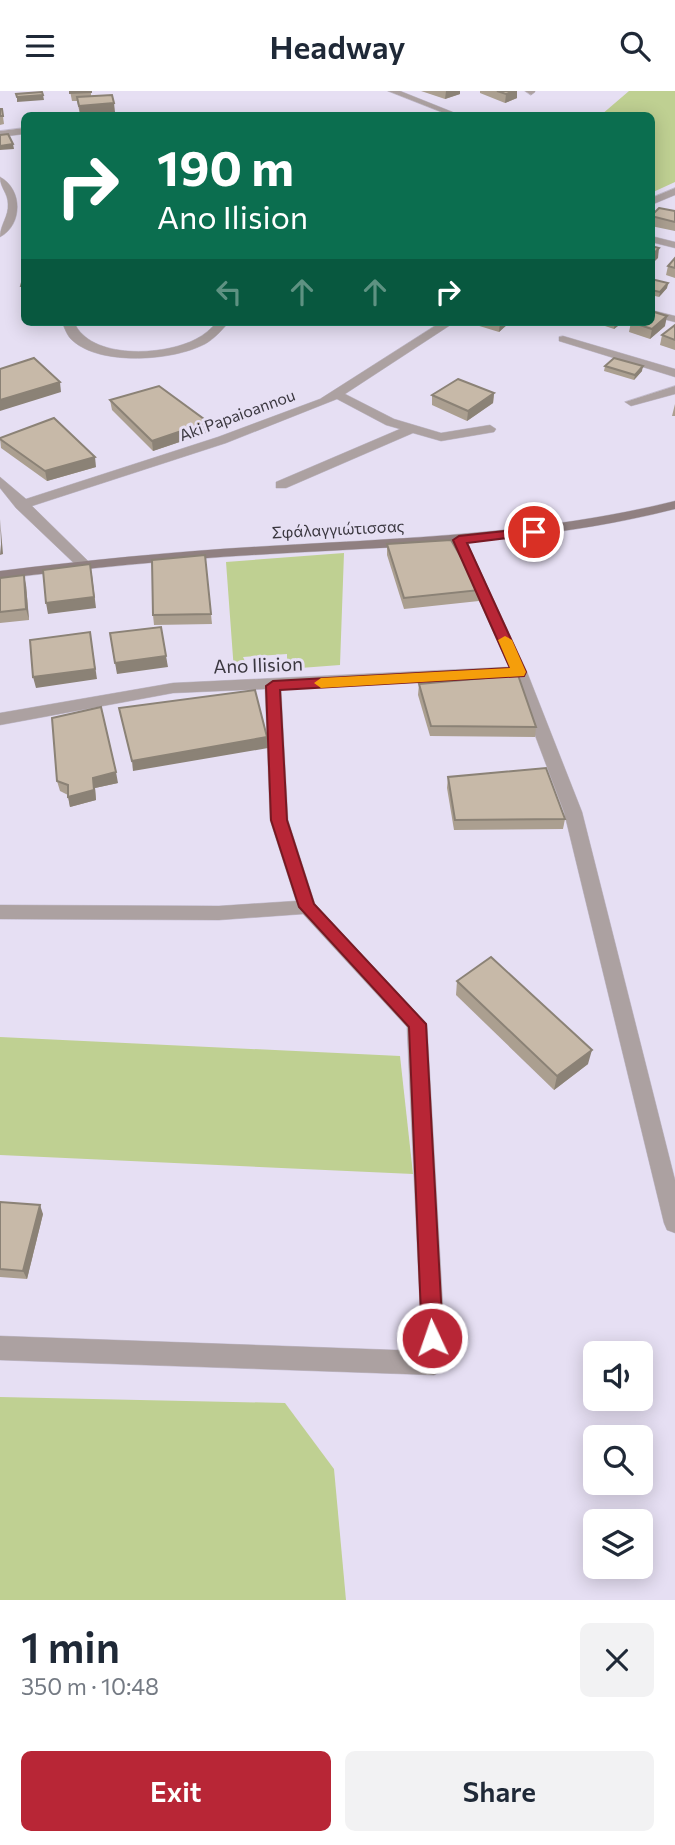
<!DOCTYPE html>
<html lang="en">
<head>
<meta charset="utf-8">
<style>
	:root { --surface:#fff; --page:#f2f2f3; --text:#1f2937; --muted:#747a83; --accent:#b82636 }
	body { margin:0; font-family:Commissioner,sans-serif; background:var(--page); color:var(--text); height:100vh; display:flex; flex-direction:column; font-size:26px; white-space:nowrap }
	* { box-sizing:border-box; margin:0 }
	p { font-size:23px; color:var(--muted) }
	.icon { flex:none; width:38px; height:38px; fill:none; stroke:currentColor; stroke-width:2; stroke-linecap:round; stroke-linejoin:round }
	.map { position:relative; height:1509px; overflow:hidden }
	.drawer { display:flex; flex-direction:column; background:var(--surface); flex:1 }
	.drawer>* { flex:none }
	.hud { position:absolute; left:21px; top:21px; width:634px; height:214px; border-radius:10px; box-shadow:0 4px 18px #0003; background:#0b6e4f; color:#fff; overflow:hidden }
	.fabs { position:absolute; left:583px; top:1250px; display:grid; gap:14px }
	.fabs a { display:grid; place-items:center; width:70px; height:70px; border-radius:10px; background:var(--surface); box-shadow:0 4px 18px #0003; font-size:35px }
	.pin { position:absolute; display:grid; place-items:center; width:60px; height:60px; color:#fff; margin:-30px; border:4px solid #fff; border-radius:50%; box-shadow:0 2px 7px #0007 }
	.me { position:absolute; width:77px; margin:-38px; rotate:357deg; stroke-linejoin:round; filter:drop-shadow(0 0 5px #0008) }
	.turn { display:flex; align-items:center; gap:24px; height:147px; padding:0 21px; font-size:32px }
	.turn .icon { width:91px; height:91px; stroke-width:2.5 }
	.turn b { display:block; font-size:49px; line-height:60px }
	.lanes { display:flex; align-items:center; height:66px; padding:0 21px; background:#0003; justify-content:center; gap:35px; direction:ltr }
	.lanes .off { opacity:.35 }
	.round { display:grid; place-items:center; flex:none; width:74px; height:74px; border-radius:10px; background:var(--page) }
	.overview { display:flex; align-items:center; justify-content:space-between; height:119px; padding:0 21px }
	h1 { font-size:42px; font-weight:600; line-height:52px }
	.cta { display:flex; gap:14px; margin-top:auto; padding:14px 21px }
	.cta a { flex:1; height:80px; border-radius:10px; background:var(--accent); color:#fff; font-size:28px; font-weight:600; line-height:80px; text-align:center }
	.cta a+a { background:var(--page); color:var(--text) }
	header { display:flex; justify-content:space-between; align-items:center; height:91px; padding:0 21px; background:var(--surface); font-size:32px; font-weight:600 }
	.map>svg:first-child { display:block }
</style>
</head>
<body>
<header><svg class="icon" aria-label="menu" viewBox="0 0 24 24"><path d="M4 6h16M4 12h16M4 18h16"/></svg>Headway<svg class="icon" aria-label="search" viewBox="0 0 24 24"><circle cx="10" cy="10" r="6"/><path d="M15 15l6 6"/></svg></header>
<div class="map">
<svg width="675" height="1509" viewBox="0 0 675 1509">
	<rect width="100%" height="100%" fill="#e6dff3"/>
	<g fill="#bfd092">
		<path d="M 629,0 L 675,0 L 675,91 L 651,102 L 651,24 L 601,24 Z"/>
		<path d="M 344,462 L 340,574 L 287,578 L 287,563 L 243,566 L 249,579 L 234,580 L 226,471 Z"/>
		<path d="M 0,946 L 400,965 L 413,1083 L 0,1064 Z"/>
		<path d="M 0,1306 L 285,1312 L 334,1378 L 346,1509 L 0,1509 Z"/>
	</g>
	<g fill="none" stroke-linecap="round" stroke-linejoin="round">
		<g stroke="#c4bdcf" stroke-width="1">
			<g id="street">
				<path d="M 388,0 L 400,0 L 460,24 L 449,24 Z"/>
				<path d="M 525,0 L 535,0 L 535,1 L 531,4 Z"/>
				<path d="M 24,37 L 24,43 L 0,46 L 0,40 Z"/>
				<path d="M 0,86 C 23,98 23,134 0,146 C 0,134 9,125 8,113 C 8,102 0,97 0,86 Z"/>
				<path d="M 675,97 L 675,104 L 651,114 L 651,107 Z"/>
				<path d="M 651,145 L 675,151 L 675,157 L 651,151 Z"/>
				<path d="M 651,219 L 675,225 L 675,231 L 651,225 Z"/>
				<path d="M 62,231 L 74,231 C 90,269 164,265 196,248 C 204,244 211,238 217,231 L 229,231 C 222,239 214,248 205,253 C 173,270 101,275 73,250 C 67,245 65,238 62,231 Z"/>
				<path d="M 441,231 L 455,231 L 345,303 L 394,328 L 441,342 L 490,334 L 496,338 L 494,341 L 441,350 L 413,342 L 286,397 L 276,397 L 276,391 L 400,338 L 386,334 L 337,308 L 226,352 L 32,415 L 88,470 L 90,473 L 83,477 L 78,476 L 16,417 L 0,397 L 0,386 L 26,408 L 218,346 L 320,308 Z"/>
				<path d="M 563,245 L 675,278 L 675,286 L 559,250 L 559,246 Z"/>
				<path d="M 675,295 L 675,303 L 631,315 L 625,311 Z"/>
				<path d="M 459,445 L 466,449 L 527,581 L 582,721 L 675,1089 L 675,1142 L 667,1139 L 664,1132 L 564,721 L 513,586 L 281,597 L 288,729 L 315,813 L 427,933 L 446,1272 L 442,1280 L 434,1284 L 0,1269 L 0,1245 L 422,1260 L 407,936 L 303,823 L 219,829 L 0,828 L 0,814 L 219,815 L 296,810 L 270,729 L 265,598 L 173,602 L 0,634 L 0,622 L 173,592 L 509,576 L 452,449 Z"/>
			</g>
		</g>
		<g stroke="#c4bdcf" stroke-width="1">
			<path id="secondary" d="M 675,410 L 675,418 C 542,452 406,455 270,463 C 179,468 90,477 0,488 L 0,480 C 90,469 179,460 270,455 C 406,447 542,443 675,410 Z"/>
		</g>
		<use href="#street" fill="#aca1a1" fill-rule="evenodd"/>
		<use href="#secondary" fill="#908081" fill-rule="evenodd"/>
	</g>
	<g fill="#ab9f90">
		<path d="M 70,0 L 91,0 L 91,5 L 115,21 L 80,23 L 77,10 L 72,10 Z"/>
		<path d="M 421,0 L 460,0 L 460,3 L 445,8 Z"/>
		<path d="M 480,0 L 517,0 L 517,7 L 505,12 L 480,2 Z"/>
		<path d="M 0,18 L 2,18 L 4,33 L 0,34 Z"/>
		<path d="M 675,120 L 675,140 L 651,135 L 651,124 Z"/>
		<path d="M 675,167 L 675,187 L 666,184 L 668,175 Z"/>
		<path d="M 24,184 L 24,204 L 23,204 L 21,195 Z"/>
		<path d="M 651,188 L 668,192 L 667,197 L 659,206 L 651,204 Z"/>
		<path d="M 476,231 L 510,231 L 499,241 L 476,234 Z"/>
		<path d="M 596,231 L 623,231 L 614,238 L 596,232 Z"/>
		<path d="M 631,231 L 665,235 L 650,248 L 629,241 Z"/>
		<path d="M 675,234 L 675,259 L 660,254 L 662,244 Z"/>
		<path d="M 605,275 L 642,280 L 634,289 L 604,280 Z"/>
		<path d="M 494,302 L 493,312 L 467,330 L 432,314 L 432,304 Z"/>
		<path d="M 110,309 L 209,341 L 153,360 L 112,319 Z"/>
		<path d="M 675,313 L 675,325 L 672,325 Z"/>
		<path d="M 0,347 L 96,376 L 47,390 L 1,357 Z"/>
		<path d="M 387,453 L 480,499 L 479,510 L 404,518 L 387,464 Z"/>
		<path d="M 205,464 L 212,533 L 154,534 L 153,524 Z"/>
		<path d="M 0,487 L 26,494 L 29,529 L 0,532 Z"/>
		<path d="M 419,593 L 536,636 L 535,646 L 430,645 L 418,604 Z"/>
		<path d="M 448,686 L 565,728 L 563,738 L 454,739 L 447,697 Z"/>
		<path d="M 57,690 L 118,692 L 95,697 L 96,709 L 70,716 L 68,704 L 60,700 Z"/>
		<path d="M 457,890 L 588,973 L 554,999 L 456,904 Z"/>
		<path d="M 0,1111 L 43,1123 L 27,1188 L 0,1186 Z"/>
	</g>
	<g fill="#8b8276">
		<path d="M 446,0 L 460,0 L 460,3 L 445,8 Z"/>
		<path d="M 514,0 L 517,0 L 517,7 L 505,12 L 506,3 Z"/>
		<path d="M 43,4 L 44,9 L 17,11 L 17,6 Z"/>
		<path d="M 114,12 L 115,21 L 80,23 L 79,15 Z"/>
		<path d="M 13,53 L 14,58 L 0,59 L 0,55 Z"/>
		<path d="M 659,157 L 658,167 L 651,174 L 651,166 Z"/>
		<path d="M 668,192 L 667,197 L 659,206 L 660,201 Z"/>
		<path d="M 667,225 L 665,235 L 650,248 L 652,238 Z"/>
		<path d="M 500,231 L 510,231 L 499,241 Z"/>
		<path d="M 615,231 L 623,231 L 614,238 Z"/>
		<path d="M 643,275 L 642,280 L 634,289 L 635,284 Z"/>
		<path d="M 60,291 L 61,301 L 0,320 L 0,309 Z"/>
		<path d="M 494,302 L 493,312 L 467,330 L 468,320 Z"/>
		<path d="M 208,331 L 209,341 L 153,360 L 152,350 Z"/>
		<path d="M 95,366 L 96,376 L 47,390 L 45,380 Z"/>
		<path d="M 0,428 L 3,463 L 0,464 L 1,453 Z"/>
		<path d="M 24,484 L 26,494 L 29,529 L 26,518 Z"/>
		<path d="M 92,484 L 96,517 L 48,523 L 46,512 Z"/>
		<path d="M 90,541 L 97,588 L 36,597 L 33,586 Z"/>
		<path d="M 166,565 L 168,576 L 117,583 L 115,572 Z"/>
		<path d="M 267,646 L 268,657 L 133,680 L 132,670 Z"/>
		<path d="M 116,681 L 118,692 L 95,697 L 96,709 L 70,716 L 68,706 L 93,687 Z"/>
		<path d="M 592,959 L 588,973 L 554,999 L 557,985 Z"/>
		<path d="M 40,1114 L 43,1123 L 27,1188 L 23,1180 Z"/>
	</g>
	<g fill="#c7b9a8" stroke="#8b8276" stroke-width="2">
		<path d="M 70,0 L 91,0 L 91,1 L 70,2 Z"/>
		<path d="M 497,0 L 514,0 L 506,3 Z"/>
		<path d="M 42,1 L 43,4 L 17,6 L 16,3 Z"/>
		<path d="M 112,4 L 114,12 L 79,15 L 77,6 Z"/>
		<path d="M 0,18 L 2,18 L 3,25 L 0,25 Z"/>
		<path d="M 8,43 L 13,53 L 0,55 L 0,44 Z"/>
		<path d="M 659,117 L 675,120 L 675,131 L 651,125 Z"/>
		<path d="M 651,155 L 659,157 L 651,166 Z"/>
		<path d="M 675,167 L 675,177 L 668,175 Z"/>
		<path d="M 24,184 L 24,195 L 21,195 Z"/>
		<path d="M 651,188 L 668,192 L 660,201 L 651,199 Z"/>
		<path d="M 651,220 L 667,225 L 652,238 L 631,231 L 651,231 Z"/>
		<path d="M 675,234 L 675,249 L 662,244 Z"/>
		<path d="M 34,267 L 60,291 L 0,309 L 0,278 Z"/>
		<path d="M 614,267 L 643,275 L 635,284 L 605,275 Z"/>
		<path d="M 458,288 L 494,302 L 468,320 L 432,304 Z"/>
		<path d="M 159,295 L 208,331 L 152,350 L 110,309 Z"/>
		<path d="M 54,327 L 95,366 L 45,380 L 0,348 L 0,347 Z"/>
		<path d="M 451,449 L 480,499 L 404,507 L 387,453 Z"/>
		<path d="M 205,464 L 211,523 L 153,524 L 152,469 Z"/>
		<path d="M 90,473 L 94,506 L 46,512 L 43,479 Z"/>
		<path d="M 24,484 L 26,518 L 0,521 L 0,487 Z"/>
		<path d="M 161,536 L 166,565 L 115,572 L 110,542 Z"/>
		<path d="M 90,541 L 95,578 L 33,586 L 30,549 Z"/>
		<path d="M 518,584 L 536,636 L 431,635 L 419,593 Z"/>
		<path d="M 255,599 L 267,646 L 132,670 L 119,617 Z"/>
		<path d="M 101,616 L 116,681 L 93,687 L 94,699 L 68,706 L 68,694 L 57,690 L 52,627 Z"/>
		<path d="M 546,677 L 565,728 L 455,729 L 448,686 Z"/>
		<path d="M 491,866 L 592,959 L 557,985 L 457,890 Z"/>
		<path d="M 0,1111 L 40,1114 L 23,1180 L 0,1178 Z"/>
	</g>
	<path fill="#b82636" stroke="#781923" stroke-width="2" d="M 534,437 L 540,441 L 539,443 L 467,452 L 526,581 L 524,585 L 280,599 L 287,729 L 314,813 L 426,933 L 443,1247 L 440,1255 L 432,1258 L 425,1255 L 422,1247 L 409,936 L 299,816 L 271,729 L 266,595 L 273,590 L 510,577 L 453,449 L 459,445 Z"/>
	<path fill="#f59e0b" d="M 505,545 L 512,549 L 526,581 L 524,585 L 321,597 L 314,592 L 321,587 L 510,577 L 498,549 Z"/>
	<g text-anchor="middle" stroke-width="6" stroke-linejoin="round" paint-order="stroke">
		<g font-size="16" fill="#3a373f" stroke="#e6dff3">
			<text transform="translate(237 324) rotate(-20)" y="6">Aki Papaioannou</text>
			<text transform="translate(338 438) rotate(-3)" y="6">Σφάλαγγιώτισσας</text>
		</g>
		<g font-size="19" fill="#3a373f" stroke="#e6dff3">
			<text transform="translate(258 574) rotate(-2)" y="7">Ano Ilision</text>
		</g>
	</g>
</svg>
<div class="fabs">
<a><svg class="icon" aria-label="sound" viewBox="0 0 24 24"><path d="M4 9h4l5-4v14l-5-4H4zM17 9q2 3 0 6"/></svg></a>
<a><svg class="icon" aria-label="search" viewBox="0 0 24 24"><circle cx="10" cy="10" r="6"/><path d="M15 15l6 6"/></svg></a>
<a><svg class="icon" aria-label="layers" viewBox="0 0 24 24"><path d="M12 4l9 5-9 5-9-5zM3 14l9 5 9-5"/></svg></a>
</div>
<div class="pin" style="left:534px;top:441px;background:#d93025"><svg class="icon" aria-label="arrive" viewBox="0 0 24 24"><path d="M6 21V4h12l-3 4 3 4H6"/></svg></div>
<svg class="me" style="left:432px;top:1247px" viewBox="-20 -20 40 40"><circle r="17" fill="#b82636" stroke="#fff" stroke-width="3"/><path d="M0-11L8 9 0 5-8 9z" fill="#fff"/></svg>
<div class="hud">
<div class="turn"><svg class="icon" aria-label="right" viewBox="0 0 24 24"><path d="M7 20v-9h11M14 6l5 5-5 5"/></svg><div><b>190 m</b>Ano Ilision</div></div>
<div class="lanes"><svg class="icon off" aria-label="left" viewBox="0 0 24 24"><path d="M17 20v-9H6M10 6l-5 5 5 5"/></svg><svg class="icon off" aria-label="ahead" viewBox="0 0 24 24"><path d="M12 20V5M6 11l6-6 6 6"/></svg><svg class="icon off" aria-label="ahead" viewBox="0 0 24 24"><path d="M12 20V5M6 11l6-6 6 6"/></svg><svg class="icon" aria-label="right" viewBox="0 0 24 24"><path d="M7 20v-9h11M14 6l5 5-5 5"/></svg></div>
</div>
</div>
<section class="drawer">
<div class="overview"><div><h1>1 min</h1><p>350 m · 10:48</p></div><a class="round"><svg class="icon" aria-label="close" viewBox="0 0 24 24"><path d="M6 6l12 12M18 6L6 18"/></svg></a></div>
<div class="cta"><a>Exit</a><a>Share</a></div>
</section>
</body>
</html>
